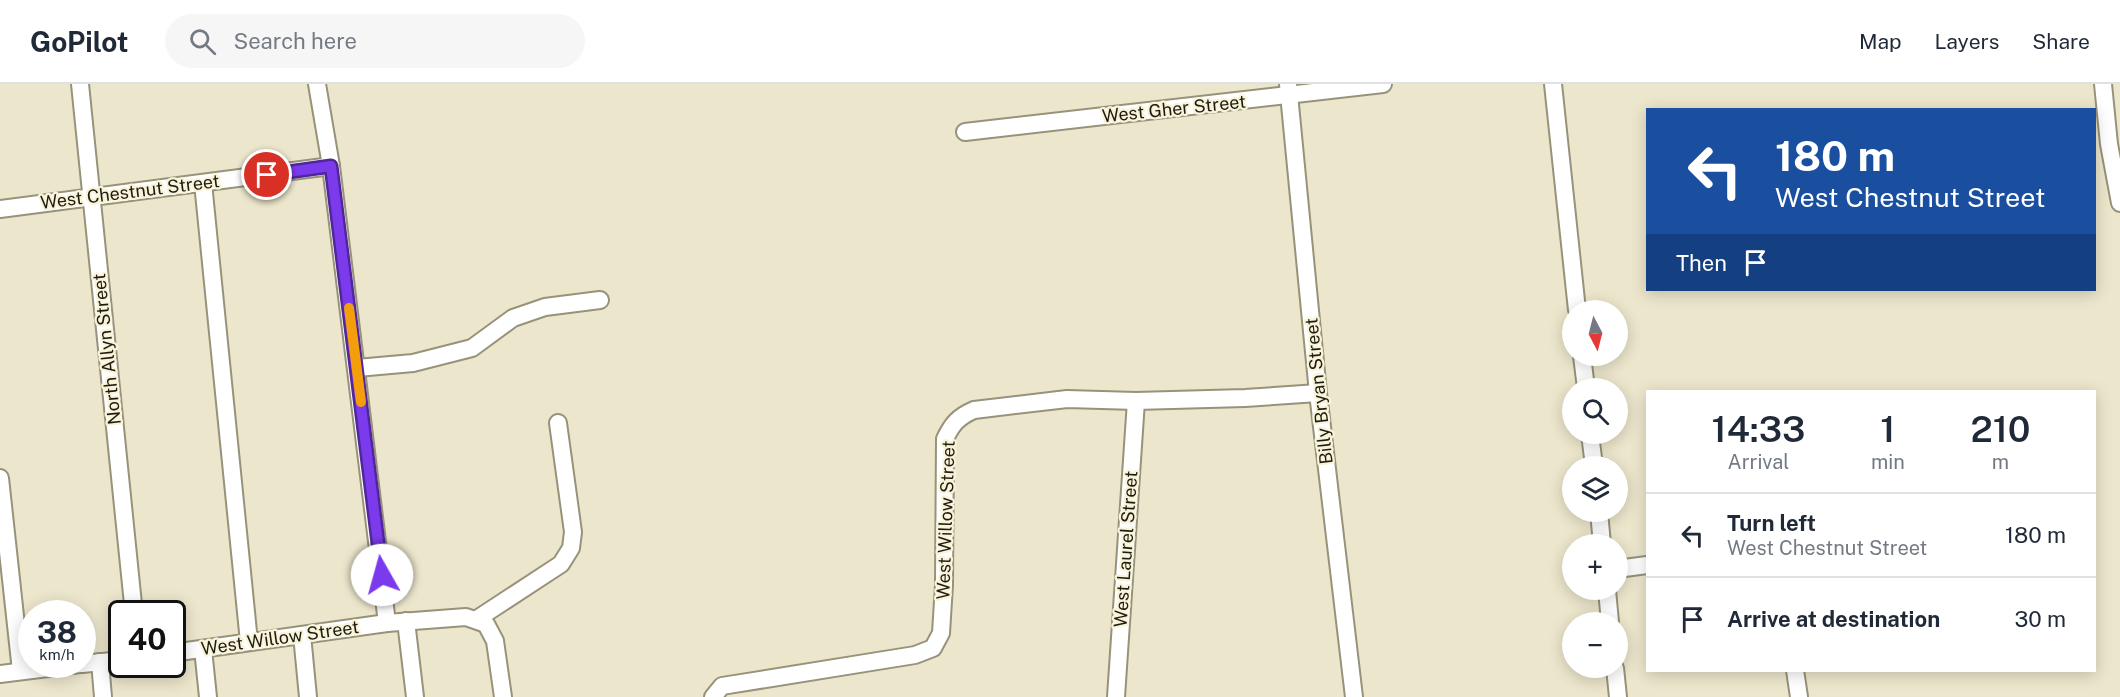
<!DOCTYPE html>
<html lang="en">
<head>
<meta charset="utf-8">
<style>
	:root { --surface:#fff; --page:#f6f6f7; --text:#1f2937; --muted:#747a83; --line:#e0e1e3 }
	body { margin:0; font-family:"Public Sans",sans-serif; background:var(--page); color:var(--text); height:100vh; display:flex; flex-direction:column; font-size:22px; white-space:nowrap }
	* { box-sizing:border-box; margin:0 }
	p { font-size:20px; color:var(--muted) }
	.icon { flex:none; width:33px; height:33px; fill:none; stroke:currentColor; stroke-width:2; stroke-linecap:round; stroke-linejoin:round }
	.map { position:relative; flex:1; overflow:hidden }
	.side { position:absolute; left:1646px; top:306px; width:450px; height:282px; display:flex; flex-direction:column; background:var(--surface); border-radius:0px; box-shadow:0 3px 15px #0003 }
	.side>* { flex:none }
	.guide { position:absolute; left:1646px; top:24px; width:450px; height:183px; border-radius:0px; box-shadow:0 3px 15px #0003; background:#1a4fa0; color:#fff; overflow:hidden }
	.needle { width:39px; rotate:173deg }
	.tools { position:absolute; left:1562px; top:216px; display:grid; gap:12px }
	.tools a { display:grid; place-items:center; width:66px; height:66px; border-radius:50%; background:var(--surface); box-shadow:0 3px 15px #0003; font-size:30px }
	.speed { position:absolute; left:18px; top:516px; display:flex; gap:12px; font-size:30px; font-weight:700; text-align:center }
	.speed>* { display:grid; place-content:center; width:78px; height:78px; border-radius:50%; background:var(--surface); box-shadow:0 3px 15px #0003; line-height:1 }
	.speed small { font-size:15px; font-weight:400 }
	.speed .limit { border:3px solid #111; border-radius:9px; background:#fff; color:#111 }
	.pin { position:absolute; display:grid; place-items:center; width:51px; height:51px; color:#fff; margin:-26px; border:3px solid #fff; border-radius:50%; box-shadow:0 2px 6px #0007 }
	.me { position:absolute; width:66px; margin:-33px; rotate:353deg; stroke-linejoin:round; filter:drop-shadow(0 0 4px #0008) }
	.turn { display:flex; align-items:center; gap:21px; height:126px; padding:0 30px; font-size:27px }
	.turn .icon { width:78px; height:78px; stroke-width:2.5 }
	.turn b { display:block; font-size:42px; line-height:51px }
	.then { display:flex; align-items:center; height:57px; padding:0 30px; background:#0003; gap:12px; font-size:22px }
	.eta { display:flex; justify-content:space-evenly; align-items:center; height:102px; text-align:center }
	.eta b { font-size:36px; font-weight:600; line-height:42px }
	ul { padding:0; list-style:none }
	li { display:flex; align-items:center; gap:18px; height:84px; padding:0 30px; border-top:2px solid var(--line) }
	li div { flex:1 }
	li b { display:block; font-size:22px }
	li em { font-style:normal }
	header { display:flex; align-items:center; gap:36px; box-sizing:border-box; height:84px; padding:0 30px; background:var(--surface); border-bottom:2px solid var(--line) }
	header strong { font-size:28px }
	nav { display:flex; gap:33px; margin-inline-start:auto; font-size:21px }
	.search { width:420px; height:54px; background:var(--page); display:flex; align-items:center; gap:15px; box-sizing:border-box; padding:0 21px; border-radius:33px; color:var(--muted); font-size:22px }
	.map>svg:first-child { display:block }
</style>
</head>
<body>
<header>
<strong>GoPilot</strong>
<div class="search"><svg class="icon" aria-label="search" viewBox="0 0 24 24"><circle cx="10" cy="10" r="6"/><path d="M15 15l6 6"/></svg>Search here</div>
<nav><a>Map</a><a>Layers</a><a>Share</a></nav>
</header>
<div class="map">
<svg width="2120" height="613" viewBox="0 0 2120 613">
	<rect width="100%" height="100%" fill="#ece6cc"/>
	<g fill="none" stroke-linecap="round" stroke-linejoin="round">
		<g stroke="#97927a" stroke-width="20">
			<g id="minor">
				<path d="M 80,0 L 134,530"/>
				<path d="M 317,0 L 331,82 L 387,539"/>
				<path d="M 1288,0 L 1318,309 L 1354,613"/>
				<path d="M 1553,0 L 1577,226"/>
				<path d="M 2103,0 L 2109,60 L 2120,119"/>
				<path d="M 965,48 L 1383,0"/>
				<path d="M 203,99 L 249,558"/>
				<path d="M 0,125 L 331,82"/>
				<path d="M 1582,272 L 1586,304"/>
				<path d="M 357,284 L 413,279 L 472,264 L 513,234 L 545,223 L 600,216"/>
				<path d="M 1590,350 L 1594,382"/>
				<path d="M 0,394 L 21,587"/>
				<path d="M 1599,428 L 1602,460"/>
				<path d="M 1617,485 L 1647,481"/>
				<path d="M 1607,506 L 1610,538"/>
				<path d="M 477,535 L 561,480 L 571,464 L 573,448 L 558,339"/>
				<path d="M 406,537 L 415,613"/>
				<path d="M 302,551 L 308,613"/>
				<path d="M 203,565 L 208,613"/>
				<path d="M 172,569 L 387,539 L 466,533 L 486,540 L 495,557 L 503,613"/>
				<path d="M 100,578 L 103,613"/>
				<path d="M 82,580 L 122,576"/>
				<path d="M 1615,584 L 1618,613"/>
				<path d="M 1795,586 L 1799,613"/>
				<path d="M 0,590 L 80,580"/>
				<path d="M 713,613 L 722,602 L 915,571 L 933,564 L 941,549 L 944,501 L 945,355 C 952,340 958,333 974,326 L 1067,315 L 1136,317 L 1245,314 L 1318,309"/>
				<path d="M 1116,613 L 1136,317"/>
			</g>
		</g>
		<use href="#minor" stroke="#fff" stroke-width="16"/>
	</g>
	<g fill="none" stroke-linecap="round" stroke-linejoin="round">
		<g stroke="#51269a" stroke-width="15">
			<path id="route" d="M 267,91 L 331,82 L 382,491"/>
		</g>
		<use href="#route" stroke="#7c3aed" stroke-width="10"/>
		<path stroke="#f59e0b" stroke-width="10" d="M 349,224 L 361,318"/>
	</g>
	<g text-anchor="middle" stroke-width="4.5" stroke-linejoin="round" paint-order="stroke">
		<g font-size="18" fill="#1e1c12" stroke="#f9f4d9">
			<text transform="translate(1174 25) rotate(-6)" y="6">West Gher Street</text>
			<text transform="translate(130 108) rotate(-7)" y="6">West Chestnut Street</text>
			<text transform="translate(107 265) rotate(-96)" y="6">North Allyn Street</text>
			<text transform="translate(1319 307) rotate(-96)" y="6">Billy Bryan Street</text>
			<text transform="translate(946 436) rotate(-88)" y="6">West Willow Street</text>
			<text transform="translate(1126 465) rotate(-86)" y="6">West Laurel Street</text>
			<text transform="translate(280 554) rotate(-8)" y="6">West Willow Street</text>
		</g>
	</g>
</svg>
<div class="tools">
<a><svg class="needle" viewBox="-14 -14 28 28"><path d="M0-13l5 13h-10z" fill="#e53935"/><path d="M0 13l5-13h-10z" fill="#747a83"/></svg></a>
<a><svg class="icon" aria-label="search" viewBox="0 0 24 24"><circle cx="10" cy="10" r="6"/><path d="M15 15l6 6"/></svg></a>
<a><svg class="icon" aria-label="layers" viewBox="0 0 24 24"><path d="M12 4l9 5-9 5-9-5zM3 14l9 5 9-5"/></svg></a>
<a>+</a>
<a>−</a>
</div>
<div class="speed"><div>38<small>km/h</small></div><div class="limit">40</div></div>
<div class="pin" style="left:267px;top:91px;background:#d93025"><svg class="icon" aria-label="arrive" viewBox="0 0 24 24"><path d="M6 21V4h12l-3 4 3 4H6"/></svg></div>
<svg class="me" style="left:382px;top:491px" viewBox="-20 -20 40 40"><circle r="19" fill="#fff"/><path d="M0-13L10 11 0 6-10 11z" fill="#7c3aed"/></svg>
<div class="guide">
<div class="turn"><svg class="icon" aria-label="left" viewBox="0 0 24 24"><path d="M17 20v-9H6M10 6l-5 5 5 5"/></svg><div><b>180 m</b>West Chestnut Street</div></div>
<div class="then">Then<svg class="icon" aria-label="arrive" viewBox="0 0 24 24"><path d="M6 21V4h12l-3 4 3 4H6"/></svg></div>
</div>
<section class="side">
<div class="eta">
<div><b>14:33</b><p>Arrival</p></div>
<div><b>1</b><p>min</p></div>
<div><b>210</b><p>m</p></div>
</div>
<ul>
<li><svg class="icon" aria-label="left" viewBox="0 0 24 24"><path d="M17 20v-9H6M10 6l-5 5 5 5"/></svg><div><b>Turn left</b><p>West Chestnut Street</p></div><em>180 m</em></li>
<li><svg class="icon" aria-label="arrive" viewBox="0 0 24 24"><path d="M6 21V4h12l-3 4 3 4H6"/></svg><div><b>Arrive at destination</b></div><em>30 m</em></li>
</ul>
</section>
</div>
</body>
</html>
